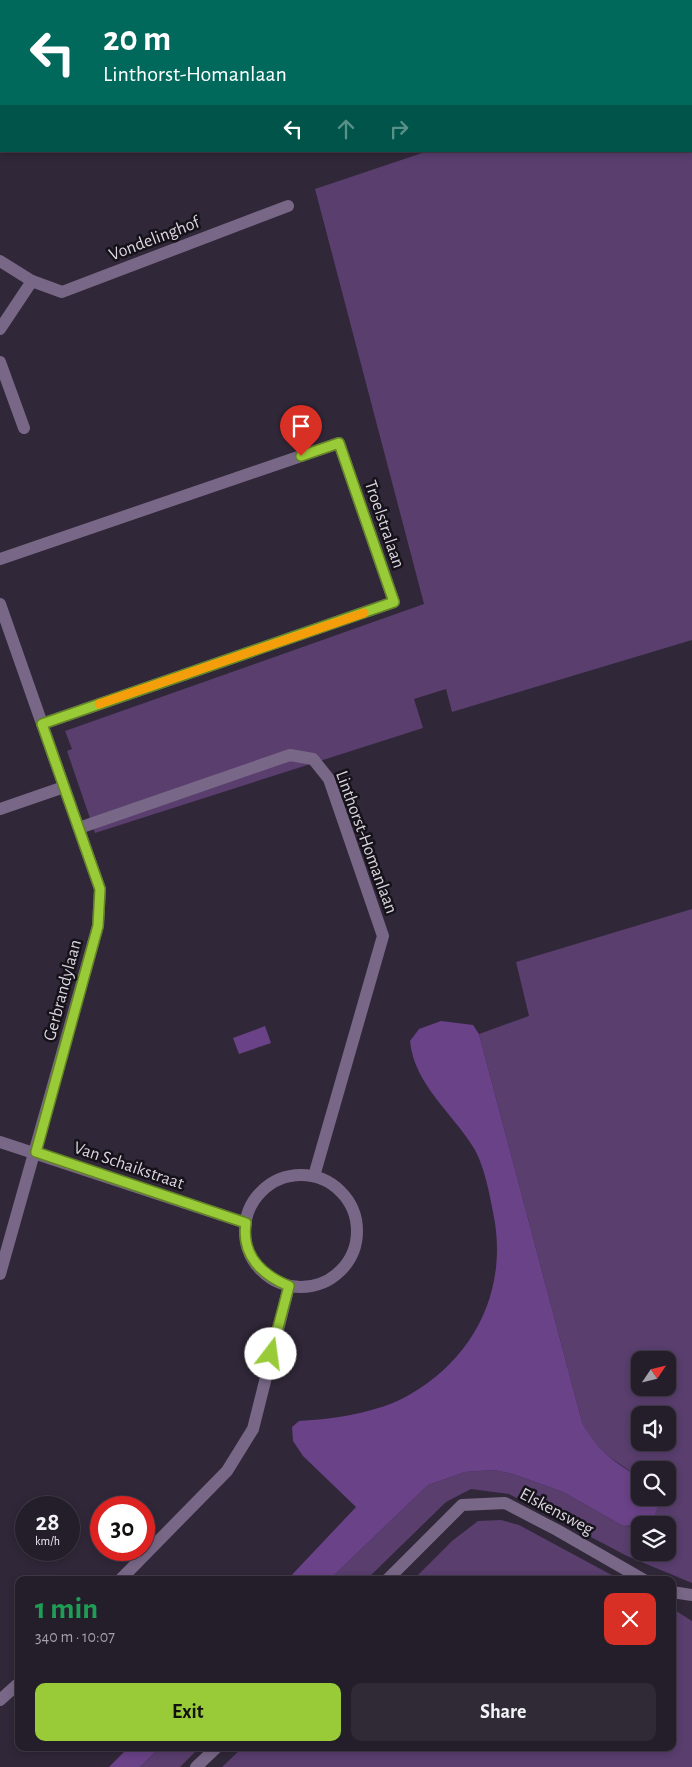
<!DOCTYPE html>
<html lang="en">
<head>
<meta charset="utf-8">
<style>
	:root { --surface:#241d2a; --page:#302a36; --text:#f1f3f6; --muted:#a3a2a8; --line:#413b47; --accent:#98cb37 }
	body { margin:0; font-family:"Alegreya Sans",sans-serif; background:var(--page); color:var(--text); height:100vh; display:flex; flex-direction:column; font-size:19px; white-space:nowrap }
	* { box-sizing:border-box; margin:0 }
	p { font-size:16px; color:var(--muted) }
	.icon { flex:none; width:28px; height:28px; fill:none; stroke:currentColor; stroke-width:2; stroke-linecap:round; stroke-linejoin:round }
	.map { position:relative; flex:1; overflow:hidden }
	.side { position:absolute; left:15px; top:1576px; width:661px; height:175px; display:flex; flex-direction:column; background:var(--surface); border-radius:10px; box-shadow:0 2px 8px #0003,0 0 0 1px var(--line) }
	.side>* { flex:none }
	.hud { position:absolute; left:0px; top:0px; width:692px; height:152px; box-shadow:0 2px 8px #0003,0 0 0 1px var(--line); background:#00695c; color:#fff; overflow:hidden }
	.needle { width:32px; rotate:55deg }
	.tools { position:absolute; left:631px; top:1351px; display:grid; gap:10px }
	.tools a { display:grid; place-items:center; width:45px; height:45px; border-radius:10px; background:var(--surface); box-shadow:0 2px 8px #0003,0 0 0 1px var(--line); font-size:25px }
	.speed { position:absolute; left:15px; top:1496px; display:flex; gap:10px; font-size:25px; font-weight:700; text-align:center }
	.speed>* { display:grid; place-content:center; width:65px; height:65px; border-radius:50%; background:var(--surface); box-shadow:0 2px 8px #0003,0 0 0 1px var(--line); line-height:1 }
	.speed small { font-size:12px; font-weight:400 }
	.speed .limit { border:8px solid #d22; background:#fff; color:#111 }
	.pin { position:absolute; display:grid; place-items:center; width:42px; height:42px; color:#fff; margin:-51px -21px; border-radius:50% 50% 50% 0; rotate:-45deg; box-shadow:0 0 5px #0007 }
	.pin .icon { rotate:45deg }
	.me { position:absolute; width:55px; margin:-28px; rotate:15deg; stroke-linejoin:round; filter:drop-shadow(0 0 4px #0008) }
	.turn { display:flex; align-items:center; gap:18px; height:105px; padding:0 20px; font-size:22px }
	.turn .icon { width:65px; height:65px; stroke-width:2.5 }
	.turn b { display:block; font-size:35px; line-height:42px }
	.lanes { display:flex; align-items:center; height:48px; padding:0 20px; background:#0003; justify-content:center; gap:25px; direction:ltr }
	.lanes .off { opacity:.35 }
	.round { display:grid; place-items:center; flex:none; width:52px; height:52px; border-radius:10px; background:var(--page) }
	.headline { display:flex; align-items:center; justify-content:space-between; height:85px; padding:0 20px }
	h1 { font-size:30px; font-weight:700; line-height:38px; color:#1e9e55 }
	.action { display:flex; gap:10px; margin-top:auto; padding:10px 20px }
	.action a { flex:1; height:58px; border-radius:10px; background:var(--accent); color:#111; font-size:20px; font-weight:700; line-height:58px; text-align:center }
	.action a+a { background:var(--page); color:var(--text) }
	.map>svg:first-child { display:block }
</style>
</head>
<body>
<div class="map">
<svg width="692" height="1767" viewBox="0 0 692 1767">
	<rect width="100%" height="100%" fill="#302738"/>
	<g fill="#593e6e" fill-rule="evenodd">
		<path d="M 692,60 L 692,640 L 452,712 L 446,689 L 414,699 L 423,728 L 95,833 L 67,751 L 72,749 L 65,731 L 424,604 L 315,189 L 428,151 L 691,151 Z"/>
		<path d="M 692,909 L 692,1583 L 627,1556 L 509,1494 L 471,1489 L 446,1502 L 366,1580 L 329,1580 L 428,1485 L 465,1472 L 494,1470 L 513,1474 L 563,1492 L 623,1526 L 640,1527 L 640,1552 L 668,1552 L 668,1525 L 646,1525 L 655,1516 L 658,1498 L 668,1498 L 668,1470 L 640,1470 L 640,1477 L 636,1475 C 611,1458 595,1450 582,1422 L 479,1034 L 529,1016 L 516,962 ZM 640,1360 L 668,1360 L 668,1388 L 640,1388 ZM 640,1415 L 668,1415 L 668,1442 L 640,1442 Z"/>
		<path d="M 501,1520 L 519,1525 L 621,1580 L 413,1580 L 452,1541 L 478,1521 Z"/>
		<path d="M 673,1609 L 692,1621 L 692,1767 L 222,1767 L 242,1748 L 672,1748 Z"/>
		<path d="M 159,1748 L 199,1748 L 180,1767 L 140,1767 Z"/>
	</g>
	<g fill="#6a4288">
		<path d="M 441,1021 L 473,1025 L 479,1034 L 582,1422 C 595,1448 614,1463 640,1477 L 640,1498 L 658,1498 L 659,1500 L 655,1516 L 646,1525 L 623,1526 L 563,1492 L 513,1474 L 494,1470 L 465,1472 L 428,1485 L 329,1580 L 287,1580 L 356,1507 L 303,1456 L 293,1441 L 292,1427 L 299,1421 C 333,1419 378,1413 409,1395 C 476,1357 509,1287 493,1212 C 489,1192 485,1169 475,1150 C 454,1114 414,1085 410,1041 L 419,1029 Z"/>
		<path d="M 265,1026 L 271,1043 L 239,1054 L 233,1038 Z"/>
		<path d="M 128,1748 L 159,1748 L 140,1767 L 109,1767 Z"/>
	</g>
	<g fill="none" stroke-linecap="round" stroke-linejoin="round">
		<g stroke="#796787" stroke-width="12">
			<path d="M 29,1 L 30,0"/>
			<path d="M 134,1 L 138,0"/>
			<path d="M 0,57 L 1,58"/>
			<path d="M 0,76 L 1,74"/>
			<path d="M 0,261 L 32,281 L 62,292 L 288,206"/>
			<path d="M 0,329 L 32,281"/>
			<path d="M 0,362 L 24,428"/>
			<path d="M 0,559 L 339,443 L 394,602 L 42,724"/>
			<path d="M 0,604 L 100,889 L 98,926 L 0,1274"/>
			<path d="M 0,809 L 64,787"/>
			<path d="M 79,828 L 290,755 L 313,759 L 329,779 L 383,936 L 314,1176"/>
			<path d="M 0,1142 L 246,1223"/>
			<circle cx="301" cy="1231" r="56"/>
			<path d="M 120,1580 L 227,1471 L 253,1429 L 289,1286"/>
			<path d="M 387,1580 L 462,1505 L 505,1503 L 557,1530 L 644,1580"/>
			<path d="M 672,1592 L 692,1595"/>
			<path d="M 0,1700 L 19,1683"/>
			<path d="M 196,1767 L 216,1748"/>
		</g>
	</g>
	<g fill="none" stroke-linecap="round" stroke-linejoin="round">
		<g stroke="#638424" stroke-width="12">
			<path id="route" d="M 271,1354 L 289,1286 C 262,1275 241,1255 246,1223 L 36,1152 L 98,926 L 100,889 L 42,724 L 394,602 L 339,443 L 301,456"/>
		</g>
		<use href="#route" stroke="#98cb37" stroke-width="9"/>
		<path stroke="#f59e0b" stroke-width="9" d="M 99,704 L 364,613"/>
	</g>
	<g text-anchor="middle" stroke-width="5" stroke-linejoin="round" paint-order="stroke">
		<g font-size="18" fill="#dad4df" stroke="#16121a">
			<text transform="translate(154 238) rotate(-21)" y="6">Vondelinghof</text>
			<text transform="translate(385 524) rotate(71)" y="6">Troelstralaan</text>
			<text transform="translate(367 842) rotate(70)" y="6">Linthorst-Homanlaan</text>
			<text transform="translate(62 990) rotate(-75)" y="6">Gerbrandylaan</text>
			<text transform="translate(129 1165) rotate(19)" y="6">Van Schaikstraat</text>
			<text transform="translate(557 1511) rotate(28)" y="6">Elskensweg</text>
		</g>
	</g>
</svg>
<div class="tools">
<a><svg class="needle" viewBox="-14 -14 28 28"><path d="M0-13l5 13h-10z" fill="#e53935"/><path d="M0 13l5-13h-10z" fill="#a3a2a8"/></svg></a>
<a><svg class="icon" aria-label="sound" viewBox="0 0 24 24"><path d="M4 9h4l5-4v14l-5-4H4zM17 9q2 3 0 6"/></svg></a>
<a><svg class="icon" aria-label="search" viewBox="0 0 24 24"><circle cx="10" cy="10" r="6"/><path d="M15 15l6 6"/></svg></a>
<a><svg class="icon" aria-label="layers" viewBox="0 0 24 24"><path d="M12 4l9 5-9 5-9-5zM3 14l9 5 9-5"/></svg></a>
</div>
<div class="speed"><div>28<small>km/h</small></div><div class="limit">30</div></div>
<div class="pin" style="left:301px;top:456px;background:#d93025"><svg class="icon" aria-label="arrive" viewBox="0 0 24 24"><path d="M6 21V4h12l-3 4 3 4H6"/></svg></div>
<svg class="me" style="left:271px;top:1354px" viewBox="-20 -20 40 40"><circle r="19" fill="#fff"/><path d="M0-13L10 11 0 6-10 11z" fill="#98cb37"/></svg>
<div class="hud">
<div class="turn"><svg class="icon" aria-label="left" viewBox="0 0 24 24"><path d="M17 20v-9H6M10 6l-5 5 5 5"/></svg><div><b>20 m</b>Linthorst-Homanlaan</div></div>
<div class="lanes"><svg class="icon" aria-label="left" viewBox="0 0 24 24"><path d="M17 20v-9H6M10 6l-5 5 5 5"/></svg><svg class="icon off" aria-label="ahead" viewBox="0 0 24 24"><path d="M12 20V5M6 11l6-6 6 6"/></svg><svg class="icon off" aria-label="right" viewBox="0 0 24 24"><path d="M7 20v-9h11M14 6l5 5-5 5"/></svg></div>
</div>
<section class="side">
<div class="headline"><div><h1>1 min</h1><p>340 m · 10:07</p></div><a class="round" style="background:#d93025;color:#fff"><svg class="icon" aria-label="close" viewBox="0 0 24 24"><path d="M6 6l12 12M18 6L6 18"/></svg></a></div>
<div class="action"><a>Exit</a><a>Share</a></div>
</section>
</div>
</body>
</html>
